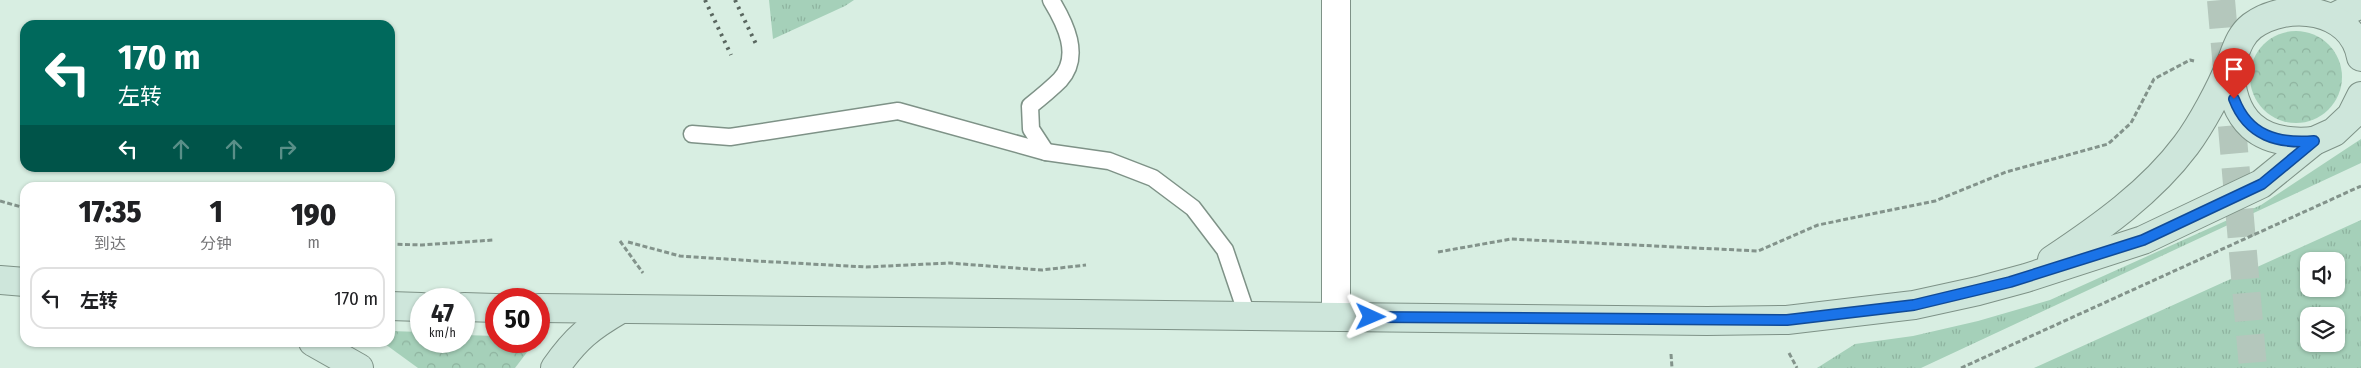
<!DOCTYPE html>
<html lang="zh">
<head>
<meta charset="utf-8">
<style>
	:root { --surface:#fff; --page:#f2f2f2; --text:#202124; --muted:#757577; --line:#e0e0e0 }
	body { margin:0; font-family:"Fira Sans Condensed","Noto Sans SC",sans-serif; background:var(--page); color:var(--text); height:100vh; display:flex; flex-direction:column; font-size:19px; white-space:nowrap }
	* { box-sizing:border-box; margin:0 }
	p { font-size:16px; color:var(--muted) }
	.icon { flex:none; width:28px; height:28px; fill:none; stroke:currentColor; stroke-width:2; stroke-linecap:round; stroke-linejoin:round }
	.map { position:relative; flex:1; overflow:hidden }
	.panel { position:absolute; left:20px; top:182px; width:375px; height:165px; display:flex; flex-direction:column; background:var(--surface); border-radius:15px; box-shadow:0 1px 4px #0004 }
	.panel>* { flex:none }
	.banner { position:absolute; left:20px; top:20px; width:375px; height:152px; border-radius:15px; box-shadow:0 1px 4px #0004; background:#00695c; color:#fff; overflow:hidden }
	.buttons { position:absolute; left:2300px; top:252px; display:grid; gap:10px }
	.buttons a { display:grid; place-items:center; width:45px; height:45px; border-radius:10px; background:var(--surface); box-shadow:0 1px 4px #0004; font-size:25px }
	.speed { position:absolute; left:410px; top:288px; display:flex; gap:10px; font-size:25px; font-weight:700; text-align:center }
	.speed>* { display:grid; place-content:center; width:65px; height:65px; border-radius:50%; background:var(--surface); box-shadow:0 1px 4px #0004; line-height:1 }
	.speed small { font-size:12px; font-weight:400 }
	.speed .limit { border:8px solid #d22; background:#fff; color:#111 }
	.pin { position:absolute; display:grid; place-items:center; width:42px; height:42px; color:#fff; margin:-51px -21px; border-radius:50% 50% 50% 0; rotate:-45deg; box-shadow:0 0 5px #0007 }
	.pin .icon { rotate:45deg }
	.me { position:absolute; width:55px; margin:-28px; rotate:91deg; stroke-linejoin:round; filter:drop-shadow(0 0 4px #0008) }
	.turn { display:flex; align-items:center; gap:18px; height:105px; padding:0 15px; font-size:22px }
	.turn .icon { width:65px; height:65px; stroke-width:2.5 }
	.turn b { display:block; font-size:35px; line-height:42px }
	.lanes { display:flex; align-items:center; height:48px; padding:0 15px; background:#0003; justify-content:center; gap:25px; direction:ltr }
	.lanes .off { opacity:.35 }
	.eta { display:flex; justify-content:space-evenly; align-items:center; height:85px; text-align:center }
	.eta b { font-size:30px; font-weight:800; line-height:35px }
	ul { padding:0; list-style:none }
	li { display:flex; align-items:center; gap:15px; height:62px; margin:0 10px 8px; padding:0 5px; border:2px solid var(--line); border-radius:15px }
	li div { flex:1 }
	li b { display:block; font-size:19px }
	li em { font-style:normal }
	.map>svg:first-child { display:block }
</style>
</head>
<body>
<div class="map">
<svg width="2361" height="368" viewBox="0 0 2361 368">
	<defs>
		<pattern id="grass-tufts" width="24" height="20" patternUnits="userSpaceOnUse" patternTransform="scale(1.25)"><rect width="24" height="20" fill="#a5d0b9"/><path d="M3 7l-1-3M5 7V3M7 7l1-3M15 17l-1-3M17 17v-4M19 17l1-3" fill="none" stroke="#8eb39f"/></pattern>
		<pattern id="forest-crowns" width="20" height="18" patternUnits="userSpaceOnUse" patternTransform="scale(1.25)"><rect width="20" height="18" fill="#a5d0b9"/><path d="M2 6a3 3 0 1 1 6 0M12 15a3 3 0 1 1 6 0" fill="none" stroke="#8eb39f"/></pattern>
	</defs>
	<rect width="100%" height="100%" fill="#d8eee2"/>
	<g fill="url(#grass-tufts)" fill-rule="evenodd">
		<path d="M 769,0 L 854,0 L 845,6 L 773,39 Z"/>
		<path d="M 2361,139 L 2361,163 L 1921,368 L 1817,368 L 1855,344 L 1913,336 L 1978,321 L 2050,300 L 2261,205 Z"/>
		<path d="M 2361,220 L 2361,368 L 2034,368 ZM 2309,261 L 2336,261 L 2336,289 L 2309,289 ZM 2309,316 L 2336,316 L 2336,344 L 2309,344 Z"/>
	</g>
	<g fill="url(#forest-crowns)">
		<circle cx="2296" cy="77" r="46"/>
		<path d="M 390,331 L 421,332 L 421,341 L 464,341 L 464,335 L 496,336 L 496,341 L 527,341 L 531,347 L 515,368 L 418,368 L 385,344 L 390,342 Z"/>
	</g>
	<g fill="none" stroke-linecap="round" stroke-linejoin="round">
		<path stroke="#b4c7bc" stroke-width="28" stroke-dasharray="28 14" stroke-linecap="butt" d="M 2221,0 L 2253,368"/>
		<g stroke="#7e9287" stroke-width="19">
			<g id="lane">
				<path d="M 692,134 L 730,137 L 898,111 L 1046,152 L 1109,161 L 1153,178 L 1193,208 L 1225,250 L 1247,315"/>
				<path d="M 1046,152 L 1031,129 L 1030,106 C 1040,98 1051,89 1060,80 C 1082,56 1065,23 1051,0"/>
			</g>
		</g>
		<g stroke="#7e9287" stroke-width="30">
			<path id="street" d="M 1336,0 L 1336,316"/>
		</g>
		<g stroke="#7e9287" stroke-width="30">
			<g id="secondary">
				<path d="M 2332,18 L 2361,4"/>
				<path d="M 2230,66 C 2231,121 2259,146 2314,141"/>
				<path d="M 2052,260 C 2100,228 2151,192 2186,145 C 2201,125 2221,88 2230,65 C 2236,51 2239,36 2252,26 C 2288,0 2352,8 2361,57"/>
				<path d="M 0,280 L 25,282"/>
				<path d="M 390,306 L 421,307"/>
				<path d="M 464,307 L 496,308"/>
				<path d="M 539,308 L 1707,321 L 1787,320 L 1914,305 L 1978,291 L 2026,278 L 2143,240 L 2261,184 L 2314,141 L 2334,132 L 2351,116 L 2361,96"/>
				<path d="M 313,342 L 359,368"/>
				<path d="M 555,368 C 576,338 590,327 621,309"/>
			</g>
		</g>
		<g stroke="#83938b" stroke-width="3" stroke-dasharray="5 2.5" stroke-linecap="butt">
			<path d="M 0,201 L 25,208"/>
			<path d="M 620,241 L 643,273"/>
			<path d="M 390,244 L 422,245 L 493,240"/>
			<path d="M 1438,252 L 1511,239 L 1758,251 L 1818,225 L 1935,201 L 2006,172 L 2108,144 L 2131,123 L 2154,79 L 2190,60 L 2194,61"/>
			<path d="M 1789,353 L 1797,368"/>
			<path d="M 1671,354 L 1672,368"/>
			<path d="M 1961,368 L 2361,186"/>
		</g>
		<use href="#lane" stroke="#fff" stroke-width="16"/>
		<use href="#street" stroke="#fff" stroke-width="28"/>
		<use href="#secondary" stroke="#cee6db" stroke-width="28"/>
		<g stroke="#59665f" stroke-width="4" stroke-dasharray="2.5 5" stroke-linecap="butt">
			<path d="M 705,0 L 731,55"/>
			<path d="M 735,0 L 756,44"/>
		</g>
		<path stroke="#83938b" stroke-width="3" stroke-dasharray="5 2.5" stroke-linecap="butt" d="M 628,242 L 680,256 L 756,261 L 866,267 L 949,263 L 1042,270 L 1086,265"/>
	</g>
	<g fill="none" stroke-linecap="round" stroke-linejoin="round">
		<g stroke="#114b97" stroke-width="12">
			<path id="route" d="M 1371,317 L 1787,320 L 1914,305 L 2010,282 L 2143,240 L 2262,184 L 2314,141 C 2278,144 2248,136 2234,99"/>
		</g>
		<use href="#route" stroke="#1a73e8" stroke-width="9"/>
	</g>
</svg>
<div class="buttons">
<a><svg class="icon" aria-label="sound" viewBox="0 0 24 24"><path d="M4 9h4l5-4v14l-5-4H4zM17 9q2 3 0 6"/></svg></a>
<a><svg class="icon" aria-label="layers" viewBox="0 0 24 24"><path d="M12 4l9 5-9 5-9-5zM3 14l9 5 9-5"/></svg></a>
</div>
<div class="speed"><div>47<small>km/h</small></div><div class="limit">50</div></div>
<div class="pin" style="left:2234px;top:99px;background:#d93025"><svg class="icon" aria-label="arrive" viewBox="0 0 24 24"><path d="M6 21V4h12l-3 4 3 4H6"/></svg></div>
<svg class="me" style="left:1371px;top:317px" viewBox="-20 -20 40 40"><path d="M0-17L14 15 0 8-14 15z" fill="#1a73e8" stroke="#fff" stroke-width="4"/></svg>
<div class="banner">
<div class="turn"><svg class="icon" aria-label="left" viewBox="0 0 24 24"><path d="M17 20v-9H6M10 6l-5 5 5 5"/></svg><div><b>170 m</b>左转</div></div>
<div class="lanes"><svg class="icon" aria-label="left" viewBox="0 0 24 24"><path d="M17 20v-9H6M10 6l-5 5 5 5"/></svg><svg class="icon off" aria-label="ahead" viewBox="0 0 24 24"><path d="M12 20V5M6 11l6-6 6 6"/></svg><svg class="icon off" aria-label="ahead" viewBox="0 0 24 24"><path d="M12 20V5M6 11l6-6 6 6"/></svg><svg class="icon off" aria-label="right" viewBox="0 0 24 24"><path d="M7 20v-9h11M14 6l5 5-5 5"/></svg></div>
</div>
<section class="panel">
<div class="eta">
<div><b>17:35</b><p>到达</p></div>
<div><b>1</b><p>分钟</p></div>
<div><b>190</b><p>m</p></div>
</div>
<ul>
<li><svg class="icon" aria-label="left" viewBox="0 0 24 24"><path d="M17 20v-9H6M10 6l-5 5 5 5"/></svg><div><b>左转</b></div><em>170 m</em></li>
</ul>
</section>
</div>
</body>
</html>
